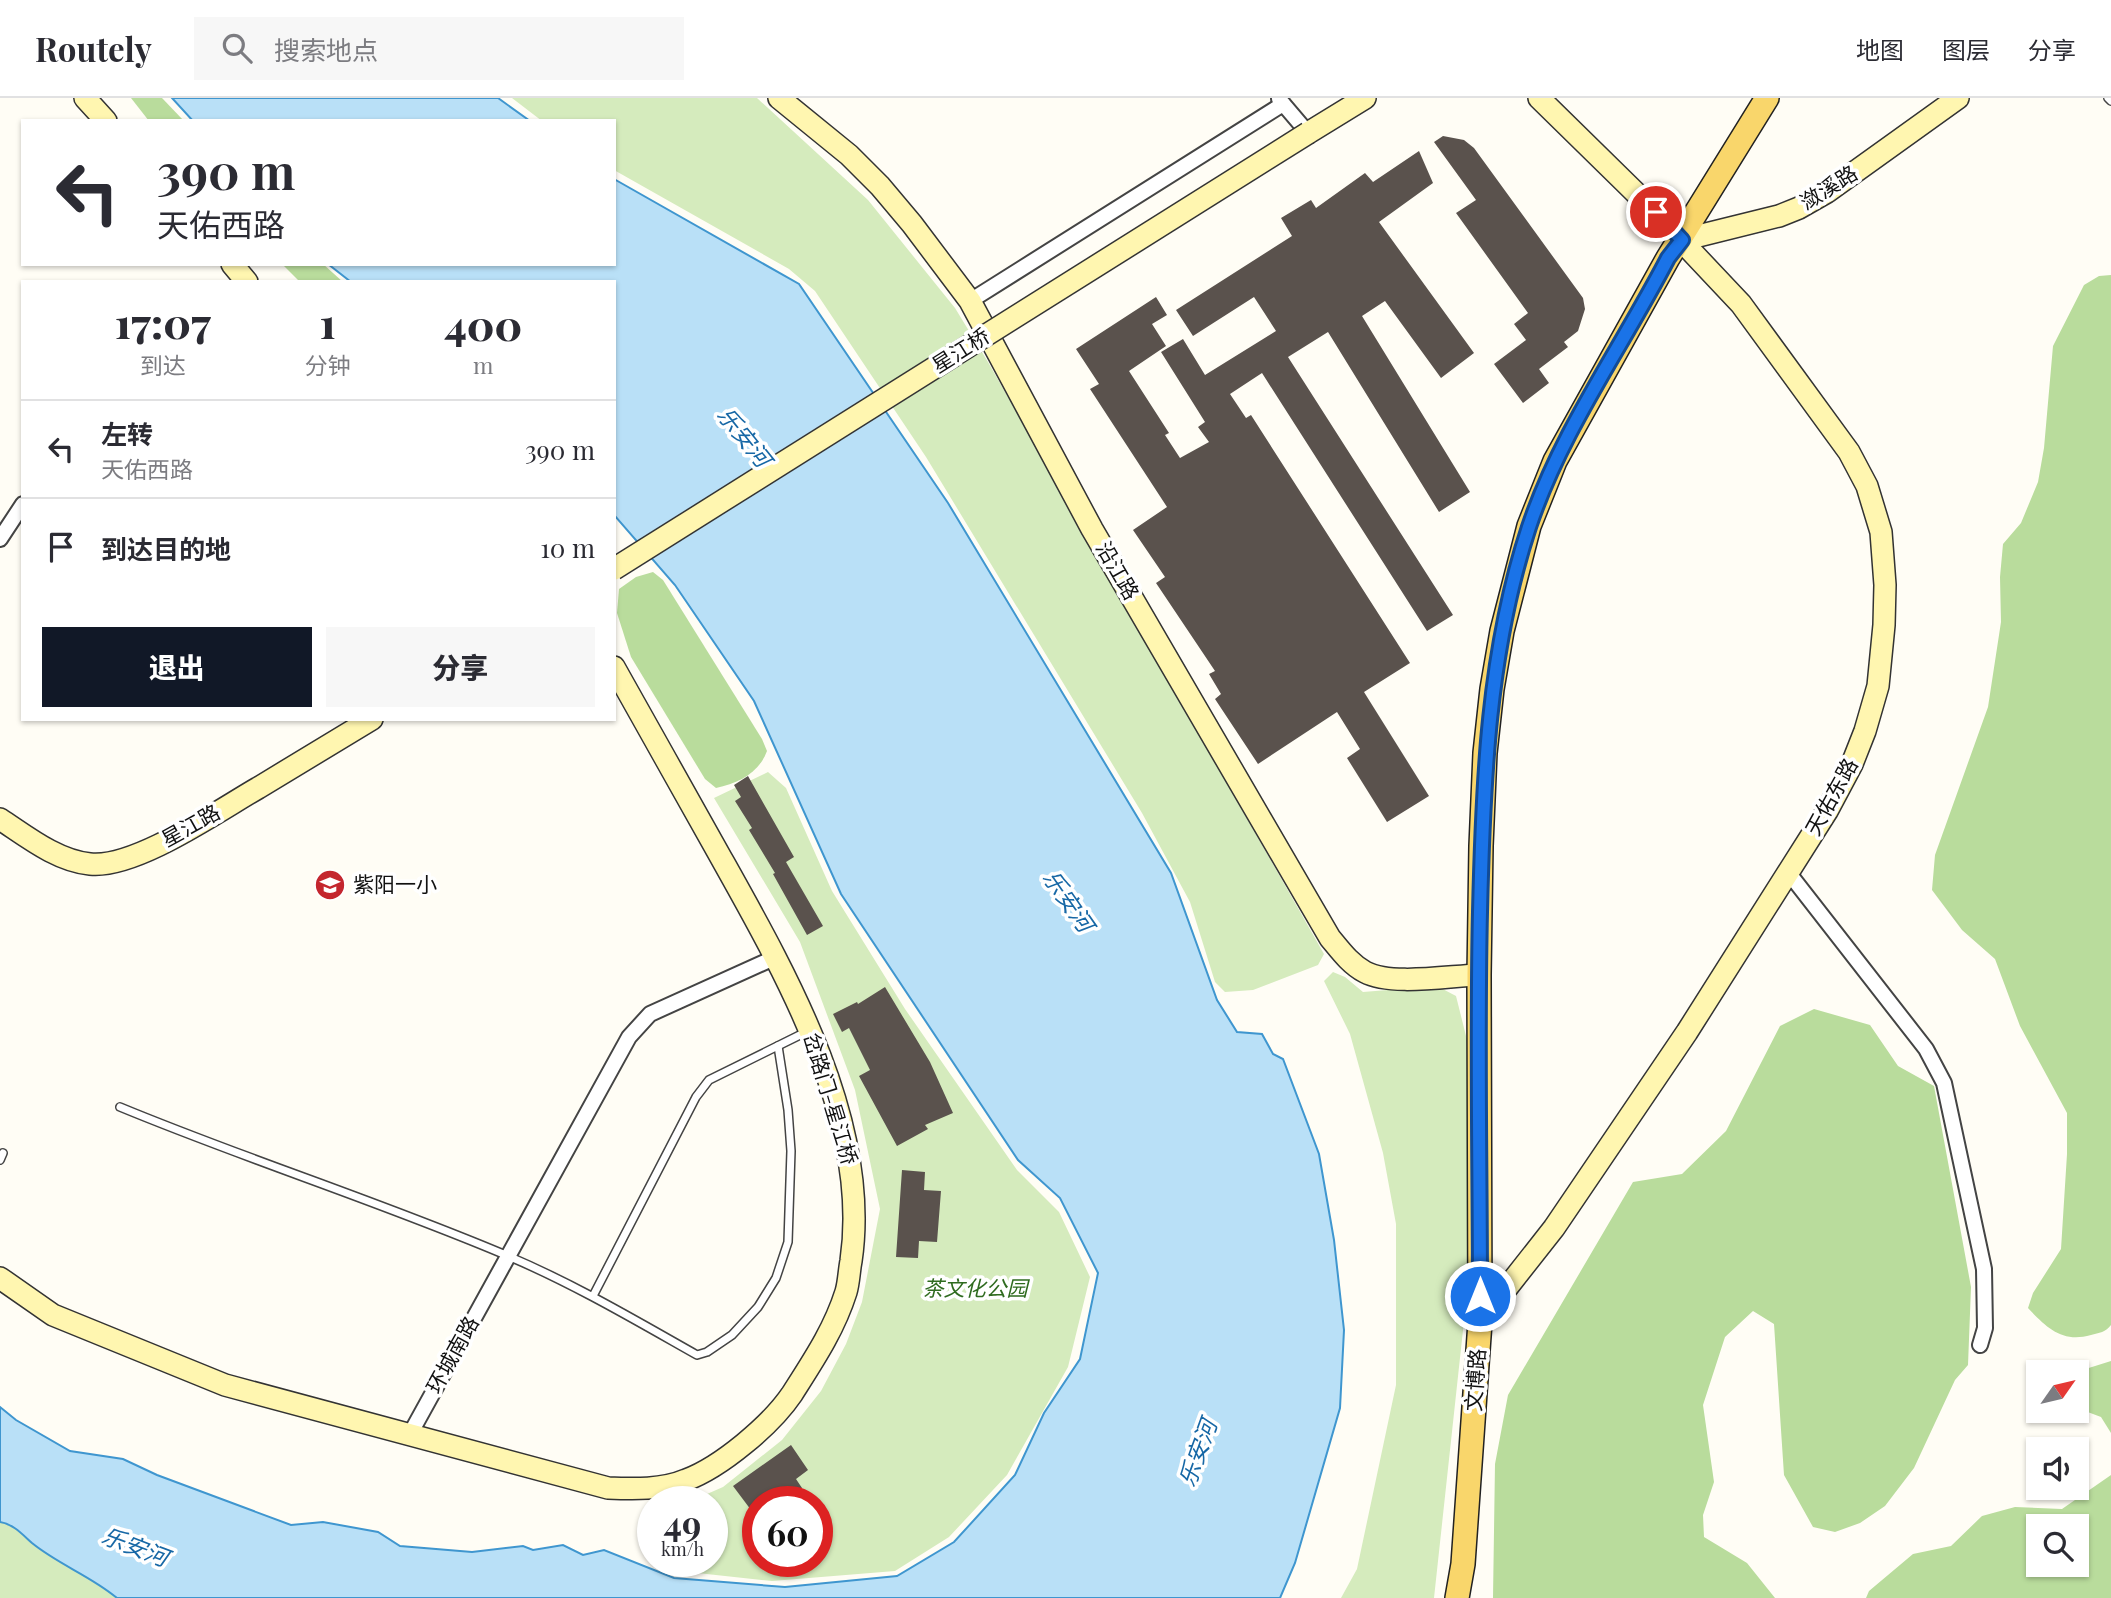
<!DOCTYPE html>
<html lang="zh">
<head>
<meta charset="utf-8">
<style>
	:root { --surface:#fff; --page:#f7f7f7; --text:#2b2b33; --muted:#7c7c81; --line:#e1e1e2; --accent:#111827 }
	body { margin:0; font-family:"Playfair Display","Noto Sans SC",serif; background:var(--page); color:var(--text); height:100vh; display:flex; flex-direction:column; font-size:26px; white-space:nowrap }
	* { box-sizing:border-box; margin:0 }
	p { font-size:23px; color:var(--muted) }
	.icon { flex:none; width:38px; height:38px; fill:none; stroke:currentColor; stroke-width:2; stroke-linecap:round; stroke-linejoin:round }
	.map { position:relative; flex:1; overflow:hidden }
	.side { position:absolute; left:21px; top:182px; width:595px; height:441px; display:flex; flex-direction:column; background:var(--surface); border-radius:0px; box-shadow:0 2px 5px #0004 }
	.side>* { flex:none }
	.hud { position:absolute; left:21px; top:21px; width:595px; height:147px; border-radius:0px; box-shadow:0 2px 5px #0004; background:#fff; color:var(--text); overflow:hidden }
	.needle { width:46px; rotate:56deg }
	.buttons { position:absolute; left:2026px; top:1262px; display:grid; gap:14px }
	.buttons a { display:grid; place-items:center; width:63px; height:63px; border-radius:0px; background:var(--surface); box-shadow:0 2px 5px #0004; font-size:35px }
	.speed { position:absolute; left:637px; top:1388px; display:flex; gap:14px; font-size:35px; font-weight:700; text-align:center }
	.speed>* { display:grid; place-content:center; width:91px; height:91px; border-radius:50%; background:var(--surface); box-shadow:0 2px 5px #0004; line-height:1 }
	.speed small { font-size:18px; font-weight:400 }
	.speed .limit { border:10px solid #d22; background:#fff; color:#111 }
	.pin { position:absolute; display:grid; place-items:center; width:60px; height:60px; color:#fff; margin:-30px; border:4px solid #fff; border-radius:50%; box-shadow:0 2px 7px #0007 }
	.me { position:absolute; width:77px; margin:-38px; rotate:0deg; stroke-linejoin:round; filter:drop-shadow(0 0 5px #0008) }
	.turn { display:flex; align-items:center; gap:24px; height:147px; padding:0 21px; font-size:32px }
	.turn .icon { width:91px; height:91px; stroke-width:2.5 }
	.turn b { display:block; font-size:49px; line-height:60px }
	.eta { display:flex; justify-content:space-evenly; align-items:center; height:119px; text-align:center }
	.eta b { font-size:42px; font-weight:800; line-height:49px }
	.button { display:flex; gap:14px; margin-top:auto; padding:14px 21px }
	.button a { flex:1; height:80px; border-radius:0px; background:var(--accent); color:#fff; font-size:28px; font-weight:800; line-height:80px; text-align:center }
	.button a+a { background:var(--page); color:var(--text) }
	ul { padding:0; list-style:none }
	li { display:flex; align-items:center; gap:21px; height:98px; padding:0 21px; border-top:2px solid var(--line) }
	li div { flex:1 }
	li b { display:block; font-size:26px }
	li em { font-style:normal }
	header { display:flex; align-items:center; gap:42px; box-sizing:border-box; height:98px; padding:0 35px; background:var(--surface); border-bottom:2px solid var(--line) }
	header strong { font-size:33px }
	nav { display:flex; gap:38px; margin-inline-start:auto; font-size:24px }
	.search { width:490px; height:63px; background:var(--page); display:flex; align-items:center; gap:18px; box-sizing:border-box; padding:0 24px; border-radius:0px; color:var(--muted); font-size:26px }
	.map>svg:first-child { display:block }
</style>
</head>
<body>
<header>
<strong>Routely</strong>
<div class="search"><svg class="icon" aria-label="search" viewBox="0 0 24 24"><circle cx="10" cy="10" r="6"/><path d="M15 15l6 6"/></svg>搜索地点</div>
<nav><a>地图</a><a>图层</a><a>分享</a></nav>
</header>
<div class="map">
<svg width="2111" height="1500" viewBox="0 0 2111 1500">
	<rect width="100%" height="100%" fill="#fffdf5"/>
	<g fill="#d5ebbd" fill-rule="evenodd">
		<path d="M 512,0 L 757,0 L 868,102 L 955,210 L 988,264 L 1324,856 L 1318,867 L 1253,892 L 1225,894 L 1215,884 L 1190,804 L 1142,715 L 926,359 L 815,193 L 789,171 L 614,72 L 614,23 L 542,23 Z"/>
		<path d="M 768,674 L 786,690 L 832,793 L 905,911 L 1017,1072 L 1059,1114 L 1090,1179 L 1068,1269 L 1007,1377 L 949,1439 L 895,1473 L 772,1483 L 670,1472 L 669,1463 L 712,1463 L 712,1404 L 691,1403 L 723,1389 L 782,1342 L 821,1293 L 846,1246 L 862,1204 L 880,1111 L 855,992 L 800,844 L 714,700 ZM 758,1404 L 817,1404 L 817,1463 L 758,1463 Z"/>
		<path d="M 1333,874 L 1345,879 L 1363,894 L 1437,888 L 1456,898 L 1472,962 L 1468,1186 L 1434,1500 L 1341,1500 L 1357,1471 L 1396,1287 L 1396,1126 L 1383,1055 L 1350,936 L 1324,883 Z"/>
		<path d="M 0,1424 C 13,1426 22,1436 32,1445 C 59,1467 91,1478 117,1500 L 0,1500 Z"/>
	</g>
	<g fill="#b9dc9c" fill-rule="evenodd">
		<path d="M 131,0 L 162,0 L 184,23 L 149,23 Z"/>
		<path d="M 282,166 L 323,166 L 343,184 L 300,184 Z"/>
		<path d="M 2111,177 L 2111,1227 C 2106,1234 2099,1235 2091,1237 C 2062,1245 2047,1230 2028,1210 L 2033,1195 L 2061,1151 L 2067,1056 L 2067,1015 L 2020,928 L 1995,861 L 1962,832 L 1932,792 L 1935,757 L 1988,609 L 2001,524 L 2000,479 L 2003,446 L 2021,425 L 2038,384 L 2044,350 L 2053,248 L 2084,187 L 2099,178 Z"/>
		<path d="M 653,474 L 663,482 L 762,641 L 767,653 C 759,675 739,685 716,690 L 705,681 L 631,559 L 617,515 L 619,491 L 636,479 Z"/>
		<path d="M 1814,911 L 1870,927 L 1898,968 L 1934,988 L 1971,1189 L 1968,1267 L 1955,1282 L 1914,1370 L 1885,1408 L 1860,1425 L 1835,1434 L 1813,1429 L 1784,1377 L 1774,1226 L 1753,1213 L 1725,1239 L 1703,1307 L 1714,1384 L 1703,1417 L 1704,1439 L 1747,1465 L 1775,1500 L 1493,1500 L 1495,1366 L 1508,1297 L 1633,1084 L 1682,1076 L 1726,1033 L 1780,928 Z"/>
		<path d="M 2111,1263 L 2111,1335 L 2101,1319 L 2077,1310 L 2076,1274 Z"/>
		<path d="M 2111,1377 L 2111,1500 L 1866,1500 L 1869,1493 L 1913,1456 L 1951,1448 L 1982,1418 L 2015,1409 L 2062,1411 ZM 2077,1428 L 2077,1466 L 2039,1466 L 2039,1428 Z"/>
	</g>
	<g fill="#b9e0f7" stroke="#3f96cf" stroke-width="2">
		<path d="M 172,0 L 498,0 L 530,23 L 193,23 Z"/>
		<path d="M 614,81 L 799,186 L 948,405 L 1171,775 L 1217,902 L 1237,934 L 1262,936 L 1273,956 L 1283,961 L 1319,1056 L 1334,1142 L 1344,1232 L 1340,1310 L 1295,1465 L 1280,1500 L 117,1500 C 91,1478 59,1467 32,1445 C 22,1436 13,1426 0,1424 L 0,1309 L 16,1322 L 70,1353 L 123,1361 L 157,1377 L 291,1427 L 323,1424 L 378,1434 L 400,1448 L 472,1454 L 523,1448 L 533,1452 L 563,1447 L 583,1457 L 604,1452 L 674,1480 L 785,1489 L 897,1478 L 954,1444 L 1015,1377 L 1044,1315 L 1080,1261 L 1098,1175 L 1060,1100 L 1018,1062 L 841,796 L 754,603 L 675,487 L 614,417 L 614,184 L 351,184 L 328,166 L 614,166 Z"/>
	</g>
	<g fill="#5a524d">
		<path d="M 1443,38 L 1464,42 L 1474,50 L 1583,200 L 1585,211 L 1578,233 L 1564,244 L 1568,249 L 1539,271 L 1549,285 L 1523,305 L 1494,266 L 1526,242 L 1514,226 L 1528,215 L 1456,115 L 1476,102 L 1434,44 Z"/>
		<path d="M 1419,53 L 1433,85 L 1379,124 L 1474,255 L 1441,280 L 1385,203 L 1362,218 L 1470,394 L 1439,414 L 1328,234 L 1288,259 L 1453,517 L 1427,533 L 1262,275 L 1230,296 L 1246,320 L 1251,317 L 1410,565 L 1364,594 L 1429,698 L 1387,724 L 1347,660 L 1360,651 L 1337,614 L 1258,666 L 1215,601 L 1221,596 L 1209,576 L 1215,573 L 1156,485 L 1165,479 L 1133,432 L 1167,409 L 1090,291 L 1099,286 L 1076,251 L 1156,199 L 1167,217 L 1152,226 L 1166,248 L 1129,273 L 1169,335 L 1165,337 L 1180,360 L 1209,344 L 1198,329 L 1205,324 L 1161,254 L 1183,241 L 1205,277 L 1276,233 L 1254,199 L 1193,238 L 1176,212 L 1292,138 L 1281,120 L 1311,102 L 1316,110 L 1365,75 L 1373,84 Z"/>
		<path d="M 748,678 L 794,759 L 786,764 L 823,828 L 807,837 L 773,776 L 775,775 L 749,732 L 752,730 L 735,703 L 741,699 L 734,687 Z"/>
		<path d="M 885,889 L 930,964 L 953,1015 L 925,1027 L 928,1031 L 897,1048 L 859,978 L 870,972 L 849,930 L 842,934 L 833,916 L 857,904 L 858,906 Z"/>
		<path d="M 902,1072 L 925,1074 L 924,1092 L 941,1093 L 937,1144 L 919,1143 L 918,1160 L 896,1159 Z"/>
		<path d="M 791,1347 L 808,1372 L 796,1381 L 802,1390 L 783,1404 L 758,1404 L 758,1408 L 751,1412 L 733,1388 Z"/>
	</g>
	<g fill="none" stroke-linecap="round" stroke-linejoin="round">
		<g stroke="#444" stroke-width="10">
			<g id="lane">
				<path d="M 2108,0 L 2111,3"/>
				<path d="M 120,1009 C 248,1062 381,1104 508,1158 C 574,1186 635,1222 697,1257 L 707,1254 L 732,1237 L 758,1209 L 776,1180 L 788,1144 L 791,1053 L 788,1012 L 778,948"/>
				<path d="M 0,1062 L 3,1055"/>
				<path d="M 593,1198 L 696,999 L 709,982 L 806,934"/>
			</g>
		</g>
		<g stroke="#444" stroke-width="18">
			<g id="street">
				<path d="M 1279,1 L 1308,35"/>
				<path d="M 970,203 L 1283,6"/>
				<path d="M 0,441 L 23,406"/>
				<path d="M 1788,774 L 1926,951 L 1944,985 L 1984,1171 L 1985,1230 L 1980,1247"/>
				<path d="M 409,1338 L 629,939 L 650,916 L 776,859"/>
			</g>
		</g>
		<g stroke="#333" stroke-width="24">
			<g id="secondary">
				<path d="M 85,0 L 106,23"/>
				<path d="M 779,0 L 849,57 L 880,88 L 912,126 L 970,203 L 1092,431 L 1330,840 C 1340,852 1350,866 1365,874 C 1391,888 1448,878 1479,877"/>
				<path d="M 1308,35 L 1365,0"/>
				<path d="M 1682,142 L 1779,118 L 1799,110 L 1827,94 L 1958,0"/>
				<path d="M 232,166 L 247,184"/>
				<path d="M 0,721 C 26,738 57,763 90,766 C 135,771 218,713 258,690 C 296,667 334,644 372,621"/>
				<path d="M 0,1180 L 53,1217 L 225,1287 L 608,1390 C 633,1391 663,1392 686,1382 C 721,1369 771,1327 792,1296 C 813,1263 834,1232 846,1194 C 849,1184 849,1173 851,1163 C 872,1021 782,869 715,749 C 681,689 648,629 614,569"/>
				<path d="M 1480,1224 L 1554,1130 L 1687,934 L 1827,713 L 1852,666 L 1865,633 L 1878,588 L 1884,527 L 1885,487 L 1881,434 L 1867,388 L 1849,354 L 1741,206 L 1642,101 L 1539,0"/>
			</g>
		</g>
		<g stroke="#222" stroke-width="26">
			<path id="primary" d="M 1457,1500 L 1463,1466 L 1480,1224 L 1479,877 L 1481,748 L 1485,655 L 1492,591 L 1502,533 L 1529,428 L 1555,363 L 1668,160 L 1767,0"/>
		</g>
		<use href="#lane" stroke="#fff" stroke-width="7"/>
		<use href="#street" stroke="#fff" stroke-width="14"/>
		<use href="#secondary" stroke="#fff6b0" stroke-width="21"/>
		<use href="#primary" stroke="#f9d66b" stroke-width="23"/>
		<g stroke="#333" stroke-width="24" stroke-linecap="butt">
			<path id="secondary-bridge" d="M 614,471 L 1308,35"/>
		</g>
		<use href="#secondary-bridge" stroke="#fff6b0" stroke-width="21"/>
	</g>
	<g fill="none" stroke-linecap="round" stroke-linejoin="round">
		<g stroke="#114b97" stroke-width="18">
			<path id="route" d="M 1480,1198 C 1480,1070 1477,942 1480,814 C 1483,684 1488,553 1529,429 C 1561,333 1622,249 1668,160 L 1682,142 L 1656,114"/>
		</g>
		<use href="#route" stroke="#1a73e8" stroke-width="12"/>
	</g>
	<defs>
		<g id="school-disc" transform="scale(1.575)"><circle r="9.5" fill="#c4262e" stroke="#fff"/><path d="M0-5L7-2L0 1L-7-2ZM-4 1L0 2.5L4 1V4Q0 6-4 4Z" fill="#fff"/></g>
	</defs>
	<g fill-rule="evenodd">
		<use href="#school-disc" x="330" y="787"/>
	</g>
	<g text-anchor="middle" stroke-width="7" stroke-linejoin="round" paint-order="stroke">
		<g font-size="21" fill="#111" stroke="#fff">
			<text transform="translate(1829 90) rotate(-32)" y="7">潋溪路</text>
			<text transform="translate(961 253) rotate(-32)" y="7">星江桥</text>
			<text transform="translate(1117 473) rotate(60)" y="7">沿江路</text>
			<text transform="translate(1832 699) rotate(-61)" y="7">天佑东路</text>
			<text transform="translate(191 728) rotate(-29)" y="7">星江路</text>
			<text transform="translate(830 1001) rotate(73)" y="7">岔路门-星江桥</text>
			<text transform="translate(453 1257) rotate(-61)" y="7">环城南路</text>
			<text transform="translate(1476 1282) rotate(-86)" y="7">文博路</text>
		</g>
		<g font-size="21" fill="#111" stroke="#fff" text-anchor="start">
			<text x="353" y="794">紫阳一小</text>
		</g>
		<g font-size="21" font-style="italic" fill="#2f6b1f" stroke="#fff">
			<text x="975" y="1198">茶文化公园</text>
		</g>
		<g font-size="23" font-style="italic" fill="#1768a6" stroke="#fff">
			<text transform="translate(744 339) rotate(51)" y="8">乐安河</text>
			<text transform="translate(1068 803) rotate(55)" y="8">乐安河</text>
			<text transform="translate(1198 1355) rotate(-70)" y="8">乐安河</text>
			<text transform="translate(135 1449) rotate(21)" y="8">乐安河</text>
		</g>
	</g>
</svg>
<div class="buttons">
<a><svg class="needle" viewBox="-14 -14 28 28"><path d="M0-13l5 13h-10z" fill="#e53935"/><path d="M0 13l5-13h-10z" fill="#7c7c81"/></svg></a>
<a><svg class="icon" aria-label="sound" viewBox="0 0 24 24"><path d="M4 9h4l5-4v14l-5-4H4zM17 9q2 3 0 6"/></svg></a>
<a><svg class="icon" aria-label="search" viewBox="0 0 24 24"><circle cx="10" cy="10" r="6"/><path d="M15 15l6 6"/></svg></a>
</div>
<div class="speed"><div>49<small>km/h</small></div><div class="limit">60</div></div>
<div class="pin" style="left:1656px;top:114px;background:#d93025"><svg class="icon" aria-label="arrive" viewBox="0 0 24 24"><path d="M6 21V4h12l-3 4 3 4H6"/></svg></div>
<svg class="me" style="left:1480px;top:1198px" viewBox="-20 -20 40 40"><circle r="17" fill="#1a73e8" stroke="#fff" stroke-width="3"/><path d="M0-11L8 9 0 5-8 9z" fill="#fff"/></svg>
<div class="hud">
<div class="turn"><svg class="icon" aria-label="left" viewBox="0 0 24 24"><path d="M17 20v-9H6M10 6l-5 5 5 5"/></svg><div><b>390 m</b>天佑西路</div></div>
</div>
<section class="side">
<div class="eta">
<div><b>17:07</b><p>到达</p></div>
<div><b>1</b><p>分钟</p></div>
<div><b>400</b><p>m</p></div>
</div>
<ul>
<li><svg class="icon" aria-label="left" viewBox="0 0 24 24"><path d="M17 20v-9H6M10 6l-5 5 5 5"/></svg><div><b>左转</b><p>天佑西路</p></div><em>390 m</em></li>
<li><svg class="icon" aria-label="arrive" viewBox="0 0 24 24"><path d="M6 21V4h12l-3 4 3 4H6"/></svg><div><b>到达目的地</b></div><em>10 m</em></li>
</ul>
<div class="button"><a>退出</a><a>分享</a></div>
</section>
</div>
</body>
</html>
